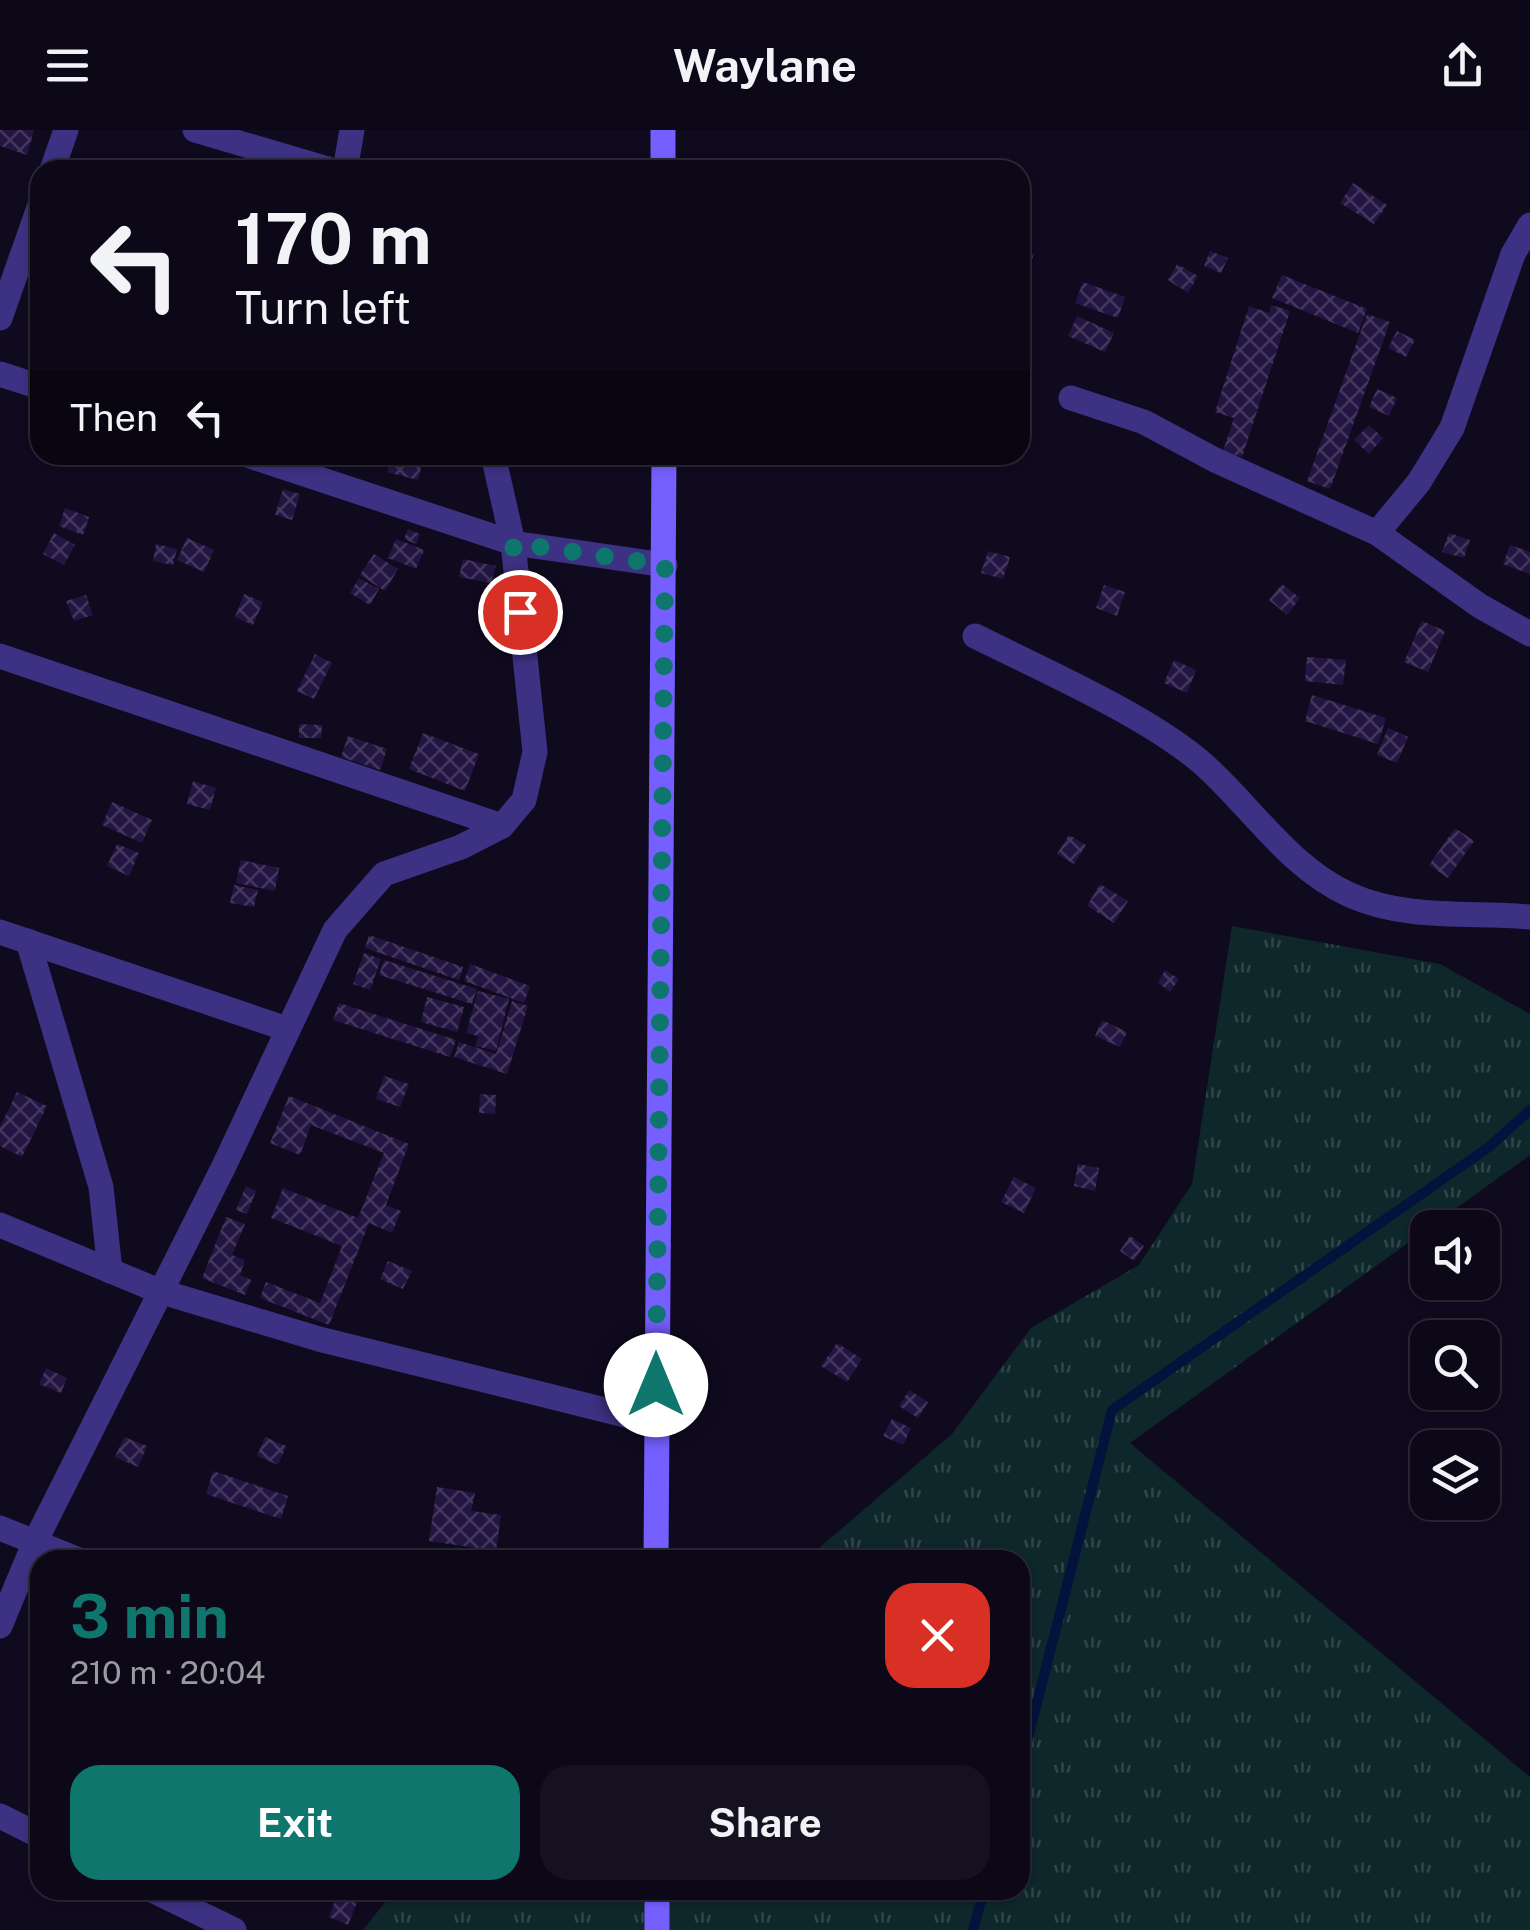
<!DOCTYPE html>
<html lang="en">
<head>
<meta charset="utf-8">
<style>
	:root { --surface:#0c0817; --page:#151120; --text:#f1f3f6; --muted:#9a9aa1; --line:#2c2936; --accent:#0f766e }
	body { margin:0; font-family:"Public Sans",sans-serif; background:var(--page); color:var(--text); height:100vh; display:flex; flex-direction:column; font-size:38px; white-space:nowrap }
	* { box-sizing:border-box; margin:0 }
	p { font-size:32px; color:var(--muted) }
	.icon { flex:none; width:55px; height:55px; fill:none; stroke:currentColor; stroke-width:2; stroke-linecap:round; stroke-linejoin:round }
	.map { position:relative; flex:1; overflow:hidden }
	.sheet { position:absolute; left:30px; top:1420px; width:1000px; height:350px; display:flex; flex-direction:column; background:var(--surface); border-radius:30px; box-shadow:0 2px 8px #0004,0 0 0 2px var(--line) }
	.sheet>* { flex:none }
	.hud { position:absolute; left:30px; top:30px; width:1000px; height:305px; border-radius:30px; box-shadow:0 2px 8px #0004,0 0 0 2px var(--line); background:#0c0817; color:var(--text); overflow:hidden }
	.controls { position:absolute; left:1410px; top:1080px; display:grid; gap:20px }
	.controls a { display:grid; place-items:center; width:90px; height:90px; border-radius:20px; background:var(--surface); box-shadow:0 2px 8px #0004,0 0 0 2px var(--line); font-size:50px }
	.pin { position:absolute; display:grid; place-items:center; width:85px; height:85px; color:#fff; margin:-42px; border:5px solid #fff; border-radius:50%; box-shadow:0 2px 10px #0007 }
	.me { position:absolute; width:110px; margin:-55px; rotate:0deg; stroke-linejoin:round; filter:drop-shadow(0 0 8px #0008) }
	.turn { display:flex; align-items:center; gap:35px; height:210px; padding:0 40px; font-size:45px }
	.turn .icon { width:130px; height:130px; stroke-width:2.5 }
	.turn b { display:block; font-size:70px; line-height:85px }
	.then { display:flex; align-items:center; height:95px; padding:0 40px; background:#0003; gap:20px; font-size:38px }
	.round { display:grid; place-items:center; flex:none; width:105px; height:105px; border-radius:30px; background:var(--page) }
	.overview { display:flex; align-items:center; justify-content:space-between; height:170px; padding:0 40px }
	h1 { font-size:60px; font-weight:700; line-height:75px; color:var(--accent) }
	.action { display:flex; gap:20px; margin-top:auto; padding:20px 40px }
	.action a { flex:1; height:115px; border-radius:30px; background:var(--accent); color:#fff; font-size:40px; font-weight:700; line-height:115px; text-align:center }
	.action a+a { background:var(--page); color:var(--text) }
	header { display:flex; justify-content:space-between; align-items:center; height:130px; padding:0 40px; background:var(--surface); font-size:45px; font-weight:700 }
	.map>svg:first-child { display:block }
</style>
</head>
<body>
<header><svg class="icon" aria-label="menu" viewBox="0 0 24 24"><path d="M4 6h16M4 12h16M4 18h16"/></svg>Waylane<svg class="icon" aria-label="share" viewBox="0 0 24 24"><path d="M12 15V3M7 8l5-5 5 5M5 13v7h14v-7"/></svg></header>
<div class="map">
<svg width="1530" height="1800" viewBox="0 0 1530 1800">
	<defs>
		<pattern id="grass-tufts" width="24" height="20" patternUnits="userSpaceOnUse" patternTransform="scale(2.5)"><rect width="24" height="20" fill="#0d272a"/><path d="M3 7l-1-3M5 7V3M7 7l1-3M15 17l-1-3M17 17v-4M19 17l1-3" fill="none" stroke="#2f454a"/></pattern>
		<pattern id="building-cross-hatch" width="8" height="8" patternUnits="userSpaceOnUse" patternTransform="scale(2.5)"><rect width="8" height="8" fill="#231542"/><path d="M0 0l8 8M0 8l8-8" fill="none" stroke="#42365e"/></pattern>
	</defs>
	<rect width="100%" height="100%" fill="#100a1f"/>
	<path fill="url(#grass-tufts)" d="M 1232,796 L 1440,834 L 1530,884 L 1530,1025 L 1130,1313 L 1530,1647 L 1530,1800 L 363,1800 L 395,1760 L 1020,1760 L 1020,1430 L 805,1430 L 952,1304 L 1031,1198 L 1139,1135 L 1192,1054 Z"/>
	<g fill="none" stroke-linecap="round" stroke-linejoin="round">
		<g stroke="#04133e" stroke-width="10">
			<path d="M 1020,1639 L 1112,1280 L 1489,1017 L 1530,980"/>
			<path d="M 973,1800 L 984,1760"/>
		</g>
	</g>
	<g fill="url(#building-cross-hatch)">
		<path d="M 0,0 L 34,0 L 27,25 L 0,16 Z"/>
		<path d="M 1353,53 L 1387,75 L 1374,94 L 1340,73 Z"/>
		<path d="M 1020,120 L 1034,124 L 1024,150 L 1020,149 Z"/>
		<path d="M 1210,121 L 1228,128 L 1221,143 L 1204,136 Z"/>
		<path d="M 1177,134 L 1198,146 L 1188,163 L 1168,150 Z"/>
		<path d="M 1282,145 L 1367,179 L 1358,203 L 1272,168 Z"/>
		<path d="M 1083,152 L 1125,167 L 1118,188 L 1075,173 Z"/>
		<path d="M 1271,175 L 1290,181 L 1242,327 L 1223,321 L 1234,288 L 1215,282 L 1249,176 L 1269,183 Z"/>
		<path d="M 1367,184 L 1390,192 L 1330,359 L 1307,351 Z"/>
		<path d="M 1077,186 L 1114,203 L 1105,222 L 1068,206 Z"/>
		<path d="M 1397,201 L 1415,210 L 1406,227 L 1388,218 Z"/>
		<path d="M 1377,259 L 1397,268 L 1389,286 L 1369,277 Z"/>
		<path d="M 1369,295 L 1383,308 L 1369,324 L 1354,310 Z"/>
		<path d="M 392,325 L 423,330 L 418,350 L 387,342 Z"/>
		<path d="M 835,325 L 868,325 L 866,333 Z"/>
		<path d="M 283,359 L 300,364 L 292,390 L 275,385 Z"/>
		<path d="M 65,378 L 89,387 L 83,405 L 59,396 Z"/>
		<path d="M 408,399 L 420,404 L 416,414 L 404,409 Z"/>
		<path d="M 54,403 L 75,415 L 64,435 L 43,424 Z"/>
		<path d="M 1449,403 L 1470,410 L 1464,428 L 1442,422 Z"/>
		<path d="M 187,408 L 214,420 L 204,442 L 177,430 Z"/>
		<path d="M 396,409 L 424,420 L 416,439 L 388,428 Z"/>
		<path d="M 156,414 L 177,419 L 173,435 L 153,431 Z"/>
		<path d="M 1510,415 L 1530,422 L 1530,444 L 1503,434 Z"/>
		<path d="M 988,421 L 1010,427 L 1003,449 L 981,443 Z"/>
		<path d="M 374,424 L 398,439 L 385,461 L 360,445 Z"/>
		<path d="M 463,429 L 496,436 L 491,453 L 459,447 Z"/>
		<path d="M 359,448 L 379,459 L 370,475 L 350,463 Z"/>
		<path d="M 1282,454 L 1300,468 L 1287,485 L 1269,470 Z"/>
		<path d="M 1104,455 L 1125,462 L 1117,486 L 1096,478 Z"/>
		<path d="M 244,464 L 263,472 L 253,495 L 235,487 Z"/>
		<path d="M 86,465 L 93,485 L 74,491 L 66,471 Z"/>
		<path d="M 1422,491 L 1445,501 L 1428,542 L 1404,532 Z"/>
		<path d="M 315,524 L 332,533 L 314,569 L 297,561 Z"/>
		<path d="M 1307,527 L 1346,530 L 1343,555 L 1305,551 Z"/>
		<path d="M 1174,530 L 1196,540 L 1187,563 L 1164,553 Z"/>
		<path d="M 1312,565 L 1386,588 L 1378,614 L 1305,591 Z"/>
		<path d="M 299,594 L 322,595 L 321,608 L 299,608 Z"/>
		<path d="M 1388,598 L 1408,607 L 1397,633 L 1377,625 Z"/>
		<path d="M 423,603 L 479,624 L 465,661 L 409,639 Z"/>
		<path d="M 348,606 L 387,619 L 380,640 L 341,627 Z"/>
		<path d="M 193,651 L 216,658 L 210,680 L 187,674 Z"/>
		<path d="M 112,672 L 152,690 L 142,713 L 102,695 Z"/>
		<path d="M 1455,698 L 1474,711 L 1448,748 L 1429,735 Z"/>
		<path d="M 1069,705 L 1086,715 L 1074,734 L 1057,724 Z"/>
		<path d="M 117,714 L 139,723 L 129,746 L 107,736 Z"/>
		<path d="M 241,730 L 279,738 L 275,761 L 236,753 Z"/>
		<path d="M 1100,754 L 1128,771 L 1114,793 L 1087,776 Z"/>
		<path d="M 234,755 L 258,760 L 254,777 L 230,773 Z"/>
		<path d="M 369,805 L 463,837 L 459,850 L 365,818 Z"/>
		<path d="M 364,823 L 381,829 L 370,860 L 353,854 Z"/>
		<path d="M 384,830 L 477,859 L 472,874 L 379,845 Z"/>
		<path d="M 470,834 L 530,856 L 524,873 L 464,851 Z"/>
		<path d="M 1165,840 L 1179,849 L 1170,862 L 1158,853 Z"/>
		<path d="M 478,861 L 509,869 L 496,921 L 476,916 L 478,906 L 466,903 Z"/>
		<path d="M 427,867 L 464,877 L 457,902 L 421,892 Z"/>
		<path d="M 512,871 L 528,876 L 507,944 L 454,927 L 459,912 L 496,924 Z"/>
		<path d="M 339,873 L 456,910 L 450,927 L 333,890 Z"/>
		<path d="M 1102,890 L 1127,902 L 1120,917 L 1095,906 Z"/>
		<path d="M 384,946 L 409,954 L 400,977 L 376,969 Z"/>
		<path d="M 17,962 L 47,976 L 22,1027 L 0,1016 L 0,997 Z"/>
		<path d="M 480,964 L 496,965 L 495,984 L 479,983 Z"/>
		<path d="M 289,966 L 409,1014 L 386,1075 L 401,1081 L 392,1103 L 369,1093 L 329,1195 L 260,1168 L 266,1152 L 320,1173 L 342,1116 L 271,1088 L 283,1058 L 358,1088 L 384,1023 L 311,995 L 300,1025 L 270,1013 Z"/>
		<path d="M 1078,1034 L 1099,1038 L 1095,1061 L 1074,1056 Z"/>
		<path d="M 1014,1047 L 1036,1058 L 1024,1083 L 1001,1072 Z"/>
		<path d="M 246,1056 L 256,1061 L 247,1084 L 236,1080 Z"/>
		<path d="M 226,1087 L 245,1094 L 232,1125 L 245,1130 L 240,1145 L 251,1150 L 245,1165 L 202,1148 Z"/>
		<path d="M 1130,1106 L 1144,1116 L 1134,1131 L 1120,1121 Z"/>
		<path d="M 388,1131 L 412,1141 L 403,1159 L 380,1149 Z"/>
		<path d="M 837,1213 L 862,1229 L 847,1252 L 821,1236 Z"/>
		<path d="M 46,1238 L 67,1248 L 61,1263 L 39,1254 Z"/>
		<path d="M 909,1260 L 928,1272 L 918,1288 L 899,1276 Z"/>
		<path d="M 892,1289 L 911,1298 L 903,1315 L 883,1306 Z"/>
		<path d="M 124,1307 L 147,1316 L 138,1337 L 115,1327 Z"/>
		<path d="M 265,1307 L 286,1316 L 278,1335 L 257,1326 Z"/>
		<path d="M 213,1341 L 288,1366 L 281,1389 L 206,1364 Z"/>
		<path d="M 437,1357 L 475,1363 L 471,1381 L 501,1385 L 496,1421 L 429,1411 Z"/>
		<path d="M 339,1760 L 362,1760 L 348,1795 L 329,1787 Z"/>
	</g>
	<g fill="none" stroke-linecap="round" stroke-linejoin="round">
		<g stroke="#3d3183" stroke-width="25">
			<path d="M 195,0 L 331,40"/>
			<path d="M 52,40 L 66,0"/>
			<path d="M 345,40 L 352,0"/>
			<path d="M 0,188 L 40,75"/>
			<path d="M 0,244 L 40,257"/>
			<path d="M 1071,268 L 1144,292 L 1215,330 L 1377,403 L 1480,476 L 1530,504"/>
			<path d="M 247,325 L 513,413 L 665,435"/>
			<path d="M 1377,403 L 1419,352 L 1452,298 L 1513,124 L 1530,95"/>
			<path d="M 975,506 C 1043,540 1146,585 1202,633 C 1251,676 1288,737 1350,765 C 1405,790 1470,782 1530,787"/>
			<path d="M 0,526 L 502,696"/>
			<path d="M 0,802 L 287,899"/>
			<path d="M 28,811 L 101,1057 L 110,1141"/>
			<path d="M 0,1095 L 159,1161 L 319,1209 L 657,1293"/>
			<path d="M 0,1398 L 79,1430"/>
			<path d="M 0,1496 L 34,1414 L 224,1036 L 335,800 L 384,744 L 461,717 L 502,696 L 524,670 L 535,622 L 513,413 L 493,325"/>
			<path d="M 0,1686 L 40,1706"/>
			<path d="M 152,1760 L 234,1800"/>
		</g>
		<g stroke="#755fff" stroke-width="25">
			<path d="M 663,40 L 663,0"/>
			<path d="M 656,1430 L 664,325"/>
			<path d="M 657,1760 L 657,1800"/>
		</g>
	</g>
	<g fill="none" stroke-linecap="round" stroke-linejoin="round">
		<path stroke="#0f766e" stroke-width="18" stroke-dasharray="0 32.4" d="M 520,482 L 513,413 L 665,435 L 656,1255"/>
	</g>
</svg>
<div class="controls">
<a><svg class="icon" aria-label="sound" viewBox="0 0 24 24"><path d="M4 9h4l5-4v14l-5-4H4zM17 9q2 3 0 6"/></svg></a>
<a><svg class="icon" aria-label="search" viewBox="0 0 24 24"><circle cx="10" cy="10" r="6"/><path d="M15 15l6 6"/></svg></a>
<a><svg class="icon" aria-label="layers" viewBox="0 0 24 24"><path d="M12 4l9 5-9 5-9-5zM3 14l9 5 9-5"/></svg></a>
</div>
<div class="pin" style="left:520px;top:482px;background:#d93025"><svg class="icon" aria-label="arrive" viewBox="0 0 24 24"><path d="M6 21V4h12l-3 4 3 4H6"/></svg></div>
<svg class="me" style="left:656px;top:1255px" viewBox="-20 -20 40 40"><circle r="19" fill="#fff"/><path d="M0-13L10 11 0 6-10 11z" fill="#0f766e"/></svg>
<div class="hud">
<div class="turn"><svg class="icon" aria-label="left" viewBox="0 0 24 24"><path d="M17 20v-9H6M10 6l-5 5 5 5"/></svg><div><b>170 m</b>Turn left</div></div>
<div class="then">Then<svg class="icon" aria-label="left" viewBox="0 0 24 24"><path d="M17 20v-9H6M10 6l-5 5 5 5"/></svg></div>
</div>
<section class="sheet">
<div class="overview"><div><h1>3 min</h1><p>210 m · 20:04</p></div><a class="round" style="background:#d93025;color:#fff"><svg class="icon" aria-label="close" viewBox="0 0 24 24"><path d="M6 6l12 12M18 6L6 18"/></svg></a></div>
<div class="action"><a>Exit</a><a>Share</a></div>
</section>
</div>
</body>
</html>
